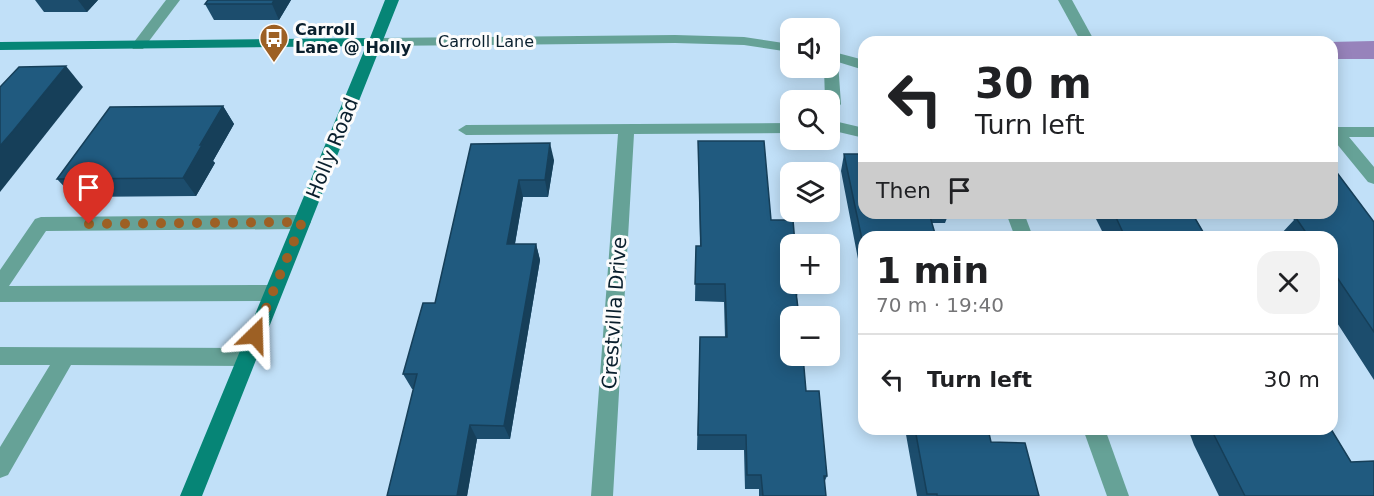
<!DOCTYPE html>
<html lang="en">
<head>
<meta charset="utf-8">
<style>
	:root { --surface:#fff; --page:#f2f2f2; --text:#202124; --muted:#757577; --line:#e0e0e0 }
	body { margin:0; font-family:"DejaVu Sans",sans-serif; background:var(--page); color:var(--text); height:100vh; display:flex; flex-direction:column; font-size:22px; white-space:nowrap }
	* { box-sizing:border-box; margin:0 }
	p { font-size:20px; color:var(--muted) }
	.icon { flex:none; width:33px; height:33px; fill:none; stroke:currentColor; stroke-width:2; stroke-linecap:round; stroke-linejoin:round }
	.map { position:relative; flex:1; overflow:hidden }
	.drawer { position:absolute; left:858px; top:231px; width:480px; height:204px; display:flex; flex-direction:column; background:var(--surface); border-radius:18px; box-shadow:0 3px 15px #0003 }
	.drawer>* { flex:none }
	.banner { position:absolute; left:858px; top:36px; width:480px; height:183px; border-radius:18px; box-shadow:0 3px 15px #0003; background:#fff; color:var(--text); overflow:hidden }
	.fabs { position:absolute; left:780px; top:18px; display:grid; gap:12px }
	.fabs a { display:grid; place-items:center; width:60px; height:60px; border-radius:12px; background:var(--surface); box-shadow:0 3px 15px #0003; font-size:30px }
	.pin { position:absolute; display:grid; place-items:center; width:51px; height:51px; color:#fff; margin:-62px -26px; border-radius:50% 50% 50% 0; rotate:-45deg; box-shadow:0 0 6px #0007 }
	.pin .icon { rotate:45deg }
	.me { position:absolute; width:66px; margin:-33px; rotate:22deg; stroke-linejoin:round; filter:drop-shadow(0 0 4px #0008) }
	.turn { display:flex; align-items:center; gap:21px; height:126px; padding:0 18px; font-size:27px }
	.turn .icon { width:78px; height:78px; stroke-width:2.5 }
	.turn b { display:block; font-size:42px; line-height:51px }
	.then { display:flex; align-items:center; height:57px; padding:0 18px; background:#0003; gap:12px; font-size:22px }
	.round { display:grid; place-items:center; flex:none; width:63px; height:63px; border-radius:18px; background:var(--page) }
	.overview { display:flex; align-items:center; justify-content:space-between; height:102px; padding:0 18px }
	h1 { font-size:36px; font-weight:800; line-height:45px }
	ul { padding:0; list-style:none }
	li { display:flex; align-items:center; gap:18px; height:90px; padding:0 18px; border-top:2px solid var(--line) }
	li div { flex:1 }
	li b { display:block; font-size:22px }
	li em { font-style:normal }
	.map>svg:first-child { display:block }
</style>
</head>
<body>
<div class="map">
<svg width="1374" height="496" viewBox="0 0 1374 496">
	<rect width="100%" height="100%" fill="#c1e0f8"/>
	<g fill="none" stroke-linecap="round" stroke-linejoin="round">
		<path fill="#9783bb" fill-rule="evenodd" d="M 1374,41 L 1374,59 L 1332,59 L 1332,42 L 1329,42 Z"/>
		<g fill="#66a297" fill-rule="evenodd">
			<path d="M 302,215 L 308,217 L 311,222 L 308,227 L 302,229 L 46,231 L 9,286 L 272,285 L 279,288 L 281,293 L 279,298 L 272,301 L 0,302 L 0,270 L 35,219 L 41,217 Z"/>
			<path d="M 0,347 L 247,348 L 254,351 L 257,357 L 254,363 L 247,366 L 71,365 L 8,475 L 0,478 L 0,447 L 50,365 L 0,365 Z"/>
		</g>
		<g fill="#66a297" fill-rule="evenodd">
			<path d="M 166,0 L 180,0 L 143,49 L 133,49 L 131,46 Z"/>
			<path d="M 1058,0 L 1072,0 L 1095,42 L 1081,42 Z"/>
			<path d="M 675,35 L 744,37 L 790,44 L 790,52 L 744,45 L 675,43 L 375,46 L 368,42 L 375,38 Z"/>
			<path d="M 830,51 L 864,60 L 864,70 L 838,62 L 841,104 L 835,112 L 830,113 L 830,100 L 825,100 L 824,68 L 830,68 Z"/>
			<path d="M 830,120 L 864,128 L 864,138 L 830,130 Z"/>
			<path d="M 790,123 L 790,133 L 634,134 L 613,496 L 591,496 L 618,134 L 466,135 L 458,130 L 466,125 Z"/>
			<path d="M 1332,127 L 1374,127 L 1374,137 L 1349,137 L 1374,167 L 1374,184 L 1368,182 L 1332,138 Z"/>
			<path d="M 1006,213 L 1024,213 L 1033,237 L 1015,237 Z"/>
			<path d="M 1083,429 L 1105,429 L 1129,496 L 1107,496 Z"/>
		</g>
		<path fill="#068576" fill-rule="evenodd" d="M 385,0 L 399,0 L 202,496 L 180,496 L 366,46 L 0,50 L 0,42 L 370,38 Z"/>
	</g>
	<g fill="#1c4d6d">
		<path d="M 35,0 L 98,0 L 87,12 L 44,12 Z"/>
		<path d="M 208,0 L 291,0 L 279,20 L 214,20 L 205,4 Z"/>
		<path d="M 223,106 L 234,124 L 213,161 L 215,163 L 196,196 L 74,197 L 57,179 Z"/>
		<path d="M 698,141 L 771,220 L 799,284 L 797,297 L 806,391 L 827,476 L 824,483 L 826,496 L 759,496 L 759,489 L 745,489 L 744,450 L 697,450 L 700,337 L 725,337 L 724,302 L 695,301 L 696,246 L 700,246 Z"/>
		<path d="M 471,144 L 554,160 L 548,197 L 523,197 L 515,244 L 536,244 L 540,260 L 510,439 L 477,439 L 467,496 L 387,496 L 414,389 L 412,389 L 403,374 L 435,303 Z"/>
		<path d="M 844,154 L 864,213 L 949,213 L 945,223 L 932,223 L 864,237 L 864,290 L 841,171 Z"/>
		<path d="M 1093,213 L 1192,213 L 1206,237 L 1105,237 Z"/>
		<path d="M 1289,213 L 1332,213 L 1374,222 L 1374,380 L 1332,315 L 1332,237 L 1281,237 L 1280,235 L 1294,220 Z"/>
		<path d="M 905,429 L 988,429 L 991,442 L 1039,496 L 917,496 Z"/>
		<path d="M 1188,429 L 1331,429 L 1351,462 L 1374,496 L 1219,496 L 1194,445 Z"/>
	</g>
	<g fill="#163f59">
		<path d="M 78,0 L 98,0 L 87,12 Z"/>
		<path d="M 274,0 L 291,0 L 279,20 L 272,4 Z"/>
		<path d="M 66,66 L 83,87 L 0,192 L 0,146 Z"/>
		<path d="M 223,106 L 234,124 L 213,161 L 215,163 L 196,196 L 183,178 L 200,145 Z"/>
		<path d="M 550,143 L 554,160 L 548,197 L 545,180 Z"/>
		<path d="M 519,180 L 523,197 L 512,260 L 507,244 Z"/>
		<path d="M 536,244 L 540,260 L 510,439 L 504,426 Z"/>
		<path d="M 470,425 L 477,439 L 467,496 L 457,496 Z"/>
	</g>
	<g fill="#205a7f" stroke="#163f59" stroke-width="1.5">
		<path d="M 208,0 L 274,0 L 272,4 L 205,4 Z"/>
		<path d="M 66,66 L 13,131 L 0,146 L 0,87 L 19,67 Z"/>
		<path d="M 223,106 L 200,145 L 202,145 L 183,178 L 57,179 L 110,107 Z"/>
		<path d="M 698,141 L 764,141 L 771,220 L 793,220 L 795,244 L 790,244 L 790,284 L 799,284 L 799,285 L 795,285 L 799,316 L 790,316 L 790,356 L 803,356 L 806,391 L 819,391 L 827,476 L 824,476 L 826,496 L 763,496 L 761,475 L 747,475 L 746,435 L 698,435 L 700,337 L 727,337 L 725,284 L 695,284 L 696,246 L 701,246 Z"/>
		<path d="M 550,143 L 545,180 L 519,180 L 507,244 L 536,244 L 504,426 L 470,425 L 457,496 L 387,496 L 417,374 L 403,374 L 423,303 L 435,303 L 471,144 Z"/>
		<path d="M 844,154 L 864,154 L 864,213 L 929,213 L 936,237 L 864,237 L 864,249 Z"/>
		<path d="M 1332,166 L 1374,222 L 1374,332 L 1332,270 L 1332,237 L 1309,237 L 1296,218 L 1322,218 L 1318,213 L 1332,213 Z"/>
		<path d="M 1114,213 L 1192,213 L 1206,237 L 1125,237 Z"/>
		<path d="M 915,429 L 988,429 L 991,442 L 1025,443 L 1039,496 L 937,496 L 937,494 L 927,494 Z"/>
		<path d="M 1211,429 L 1331,429 L 1351,462 L 1374,461 L 1374,496 L 1245,496 Z"/>
	</g>
	<g fill="none" stroke-linecap="round" stroke-linejoin="round">
		<path stroke="#9d6024" stroke-width="10" stroke-dasharray="0 18" d="M 89,224 L 302,222 L 255,335"/>
	</g>
	<defs>
		<g id="bus-pin" transform="scale(1.5)"><path d="M0 17L-7.5 6A9.5 9.5 0 1 1 7.5 6Z" fill="#9d6024" stroke="#fcfcfc"/><path d="M-5-6H5V4H4V6H2V4H-2V6H-4V4H-5ZM-3.5-4V0h7V-4ZM-3.5 1.2v1.5H-2V1.2ZM2 1.2v1.5H3.5V1.2Z" fill="#fff"/></g>
	</defs>
	<g fill-rule="evenodd">
		<use href="#bus-pin" x="274" y="38"/>
	</g>
	<g text-anchor="middle" stroke-width="6" stroke-linejoin="round" paint-order="stroke">
		<g font-size="16" font-weight="bold" fill="#091f2d" stroke="#fcfcfc" text-anchor="start">
			<text x="295" y="35">Carroll<tspan x="295" dy="18">Lane @ Holly</tspan></text>
		</g>
		<g font-size="16" fill="#091f2d" stroke="#fcfcfc">
			<text x="486" y="47">Carroll Lane</text>
		</g>
		<g font-size="20" fill="#091f2d" stroke="#fcfcfc">
			<text transform="translate(332 148) rotate(-68)" y="7">Holly Road</text>
			<text transform="translate(614 313) rotate(-86)" y="7">Crestvilla Drive</text>
		</g>
	</g>
</svg>
<div class="fabs">
<a><svg class="icon" aria-label="sound" viewBox="0 0 24 24"><path d="M4 9h4l5-4v14l-5-4H4zM17 9q2 3 0 6"/></svg></a>
<a><svg class="icon" aria-label="search" viewBox="0 0 24 24"><circle cx="10" cy="10" r="6"/><path d="M15 15l6 6"/></svg></a>
<a><svg class="icon" aria-label="layers" viewBox="0 0 24 24"><path d="M12 4l9 5-9 5-9-5zM3 14l9 5 9-5"/></svg></a>
<a>+</a>
<a>−</a>
</div>
<div class="pin" style="left:89px;top:224px;background:#d93025"><svg class="icon" aria-label="arrive" viewBox="0 0 24 24"><path d="M6 21V4h12l-3 4 3 4H6"/></svg></div>
<svg class="me" style="left:255px;top:335px" viewBox="-20 -20 40 40"><path d="M0-17L14 15 0 8-14 15z" fill="#9d6024" stroke="#fff" stroke-width="4"/></svg>
<div class="banner">
<div class="turn"><svg class="icon" aria-label="left" viewBox="0 0 24 24"><path d="M17 20v-9H6M10 6l-5 5 5 5"/></svg><div><b>30 m</b>Turn left</div></div>
<div class="then">Then<svg class="icon" aria-label="arrive" viewBox="0 0 24 24"><path d="M6 21V4h12l-3 4 3 4H6"/></svg></div>
</div>
<section class="drawer">
<div class="overview"><div><h1>1 min</h1><p>70 m · 19:40</p></div><a class="round"><svg class="icon" aria-label="close" viewBox="0 0 24 24"><path d="M6 6l12 12M18 6L6 18"/></svg></a></div>
<ul>
<li><svg class="icon" aria-label="left" viewBox="0 0 24 24"><path d="M17 20v-9H6M10 6l-5 5 5 5"/></svg><div><b>Turn left</b></div><em>30 m</em></li>
</ul>
</section>
</div>
</body>
</html>
